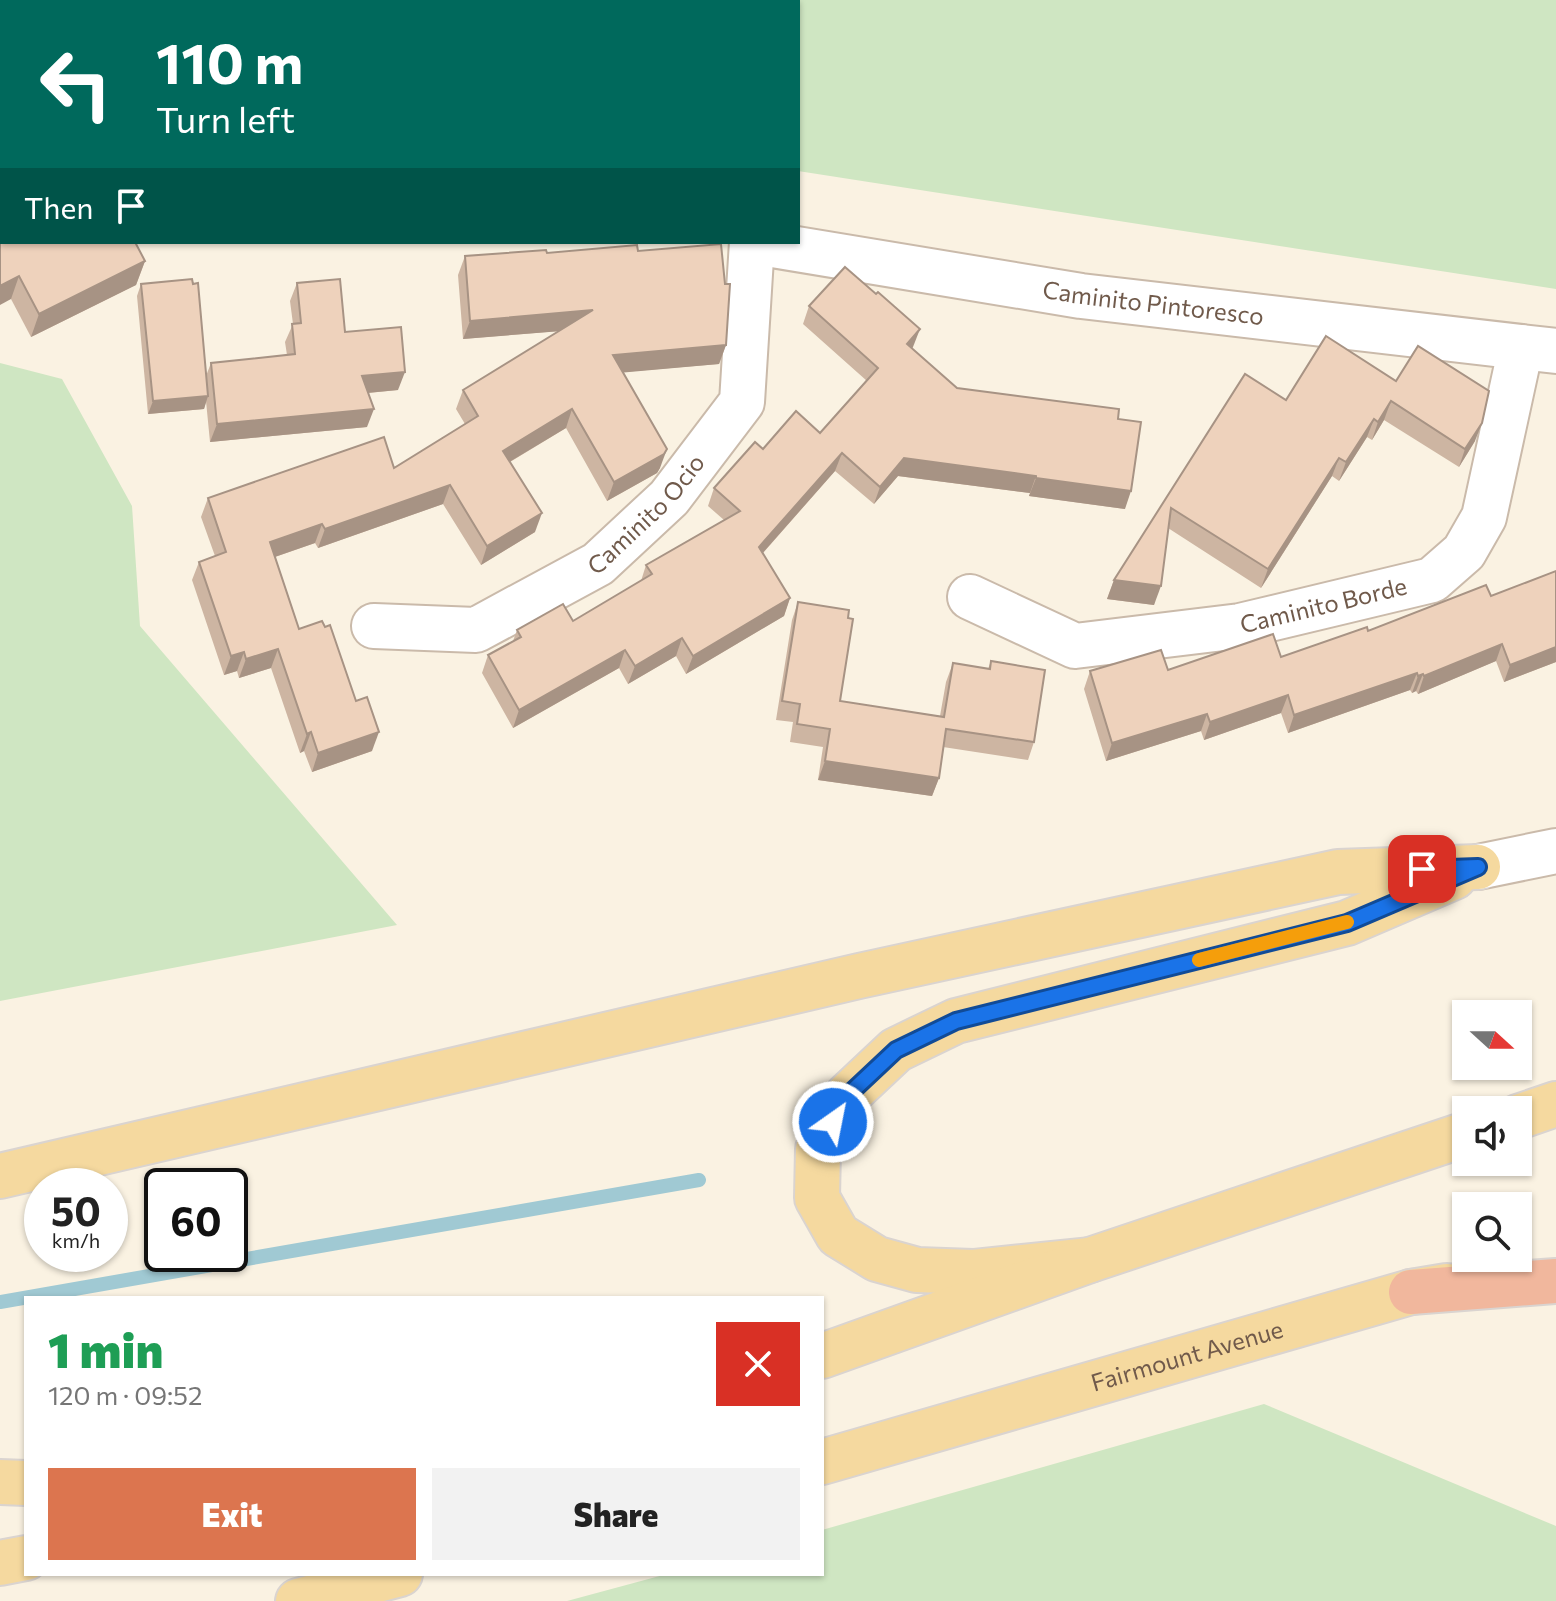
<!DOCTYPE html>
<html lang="en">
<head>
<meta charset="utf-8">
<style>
	:root { --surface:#fff; --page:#f2f2f2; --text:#222; --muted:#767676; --accent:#dc754f }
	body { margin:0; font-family:Commissioner,sans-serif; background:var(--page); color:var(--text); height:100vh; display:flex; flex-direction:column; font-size:30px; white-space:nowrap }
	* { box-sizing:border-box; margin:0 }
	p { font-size:26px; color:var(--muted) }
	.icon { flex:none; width:44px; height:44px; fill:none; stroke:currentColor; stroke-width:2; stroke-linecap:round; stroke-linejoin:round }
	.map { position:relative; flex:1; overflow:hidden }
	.details { position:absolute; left:24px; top:1296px; width:800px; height:280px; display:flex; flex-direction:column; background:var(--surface); border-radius:0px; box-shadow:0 2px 6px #0004 }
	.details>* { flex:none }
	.top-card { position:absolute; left:0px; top:0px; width:800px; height:244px; box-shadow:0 2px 6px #0004; background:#00695c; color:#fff; overflow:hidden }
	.needle { width:52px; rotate:111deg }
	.tools { position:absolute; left:1452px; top:1000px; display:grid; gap:16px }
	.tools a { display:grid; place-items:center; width:80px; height:80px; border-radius:0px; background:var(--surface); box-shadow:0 2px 6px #0004; font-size:40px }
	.speed { position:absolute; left:24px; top:1168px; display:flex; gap:16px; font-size:40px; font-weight:700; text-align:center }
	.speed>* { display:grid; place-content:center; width:104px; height:104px; border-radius:50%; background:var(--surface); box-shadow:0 2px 6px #0004; line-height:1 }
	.speed small { font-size:20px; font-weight:400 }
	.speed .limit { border:4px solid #111; border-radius:12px; background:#fff; color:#111 }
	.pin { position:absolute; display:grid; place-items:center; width:68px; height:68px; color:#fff; margin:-34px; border-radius:16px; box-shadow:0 4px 12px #0006 }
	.me { position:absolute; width:88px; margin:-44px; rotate:33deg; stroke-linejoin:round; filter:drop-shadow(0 0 6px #0008) }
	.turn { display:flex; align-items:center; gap:28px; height:168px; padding:0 24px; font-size:36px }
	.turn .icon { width:104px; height:104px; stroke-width:2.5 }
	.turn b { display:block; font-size:56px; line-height:68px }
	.then { display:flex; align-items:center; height:76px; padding:0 24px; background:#0003; gap:16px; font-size:30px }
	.round { display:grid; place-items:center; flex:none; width:84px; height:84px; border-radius:0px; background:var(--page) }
	.overview { display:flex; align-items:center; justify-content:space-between; height:136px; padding:0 24px }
	h1 { font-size:48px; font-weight:800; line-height:60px; color:#1e9e55 }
	.action { display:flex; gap:16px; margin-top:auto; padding:16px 24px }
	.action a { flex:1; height:92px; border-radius:0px; background:var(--accent); color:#fff; font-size:32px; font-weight:800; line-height:92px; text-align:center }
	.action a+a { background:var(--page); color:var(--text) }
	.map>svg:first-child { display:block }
</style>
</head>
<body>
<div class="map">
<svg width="1556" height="1601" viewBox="0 0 1556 1601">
	<rect width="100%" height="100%" fill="#faf2e2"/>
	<g fill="#cfe6c2">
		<path d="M 729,0 L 1556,0 L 1556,289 L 798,171 L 798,2 L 730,2 Z"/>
		<path d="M 0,363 L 62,379 L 132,506 L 140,626 L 397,925 L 0,1001 Z"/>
		<path d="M 1264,1404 L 1556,1526 L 1556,1601 L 567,1601 L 667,1574 L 822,1574 L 822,1530 Z"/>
	</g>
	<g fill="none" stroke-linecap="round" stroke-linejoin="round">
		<path stroke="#a0c9d3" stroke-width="14" d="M 0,1302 L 699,1180"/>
		<g stroke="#cabaaa" stroke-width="48">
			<g id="minor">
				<path d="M 399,0 L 400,2"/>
				<path id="s1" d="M 754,242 L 1081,296 L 1556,351"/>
				<path id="s2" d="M 970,597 L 1075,646 L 1240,626 L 1432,580 L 1464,552 L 1484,517 L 1521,347"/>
				<path id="s3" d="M 374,626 L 476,630 L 598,564 L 669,498 L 742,402 L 752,242"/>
				<path d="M 1478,867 L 1556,851"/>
			</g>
		</g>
		<g stroke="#dad4d0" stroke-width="48">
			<g id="major">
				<path d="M 1518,1117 L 1556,1104"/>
				<path d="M 0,1176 L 859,976 L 1338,872 L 1478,867"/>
				<path d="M 1090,1260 L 973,1272 L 917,1270 L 877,1259 L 838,1235 L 817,1198 L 818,1149 L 847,1096 L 896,1050 L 956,1021 L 1347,923 L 1454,877"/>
				<path d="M 822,1356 L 1090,1260 L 1466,1134"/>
				<path id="s4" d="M 822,1462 L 1411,1292 L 1447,1286"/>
				<path d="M 0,1482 L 26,1483"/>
				<path d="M 0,1563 L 26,1558"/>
				<path d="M 298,1601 L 400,1574"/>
			</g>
		</g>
		<g stroke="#dad4d0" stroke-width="48">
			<path id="highway" d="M 1411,1292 L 1556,1281"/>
		</g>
		<use href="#minor" stroke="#fff" stroke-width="44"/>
		<use href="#major" stroke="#f5d99f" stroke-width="44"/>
		<use href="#highway" stroke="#f1b79d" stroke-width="44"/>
	</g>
	<g fill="#cdb5a2">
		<path d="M 2,242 L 145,261 L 136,285 L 31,337 L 11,299 Z"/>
		<path d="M 638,251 L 726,345 L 719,364 L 623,372 L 660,468 L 657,473 L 607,501 L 566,428 L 510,462 L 535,532 L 481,565 L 443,504 L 318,548 L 315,543 L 275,557 L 299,629 L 372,751 L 312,772 L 304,751 L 300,753 L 271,668 L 239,678 L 237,671 L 224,675 L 192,580 L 199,562 L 215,556 L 201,517 L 208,498 L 394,468 L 465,424 L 456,409 L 463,390 L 559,331 L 463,339 L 458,275 L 465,256 L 547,253 Z"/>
		<path d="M 297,283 L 398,390 L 368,393 L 367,427 L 210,442 L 206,401 L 204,409 L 148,414 L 137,296 L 141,284 L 206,376 L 211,363 L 287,355 L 285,342 L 293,324 L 290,301 Z"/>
		<path d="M 809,306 L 913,347 L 912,348 L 957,388 L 1118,419 L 1125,509 L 1029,496 L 1030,493 L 898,476 L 874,504 L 835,471 L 763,553 L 790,598 L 784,616 L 686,674 L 676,656 L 628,684 L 619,668 L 513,728 L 482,673 L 488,655 L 513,641 L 517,630 L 573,621 L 641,581 L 646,565 L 724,520 L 708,506 L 714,488 L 763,449 L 820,433 L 867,381 L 803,324 Z"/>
		<path d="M 1326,336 L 1475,441 L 1459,467 L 1384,420 L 1372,440 L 1367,437 L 1339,481 L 1332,476 L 1261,588 L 1168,528 L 1154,605 L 1107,599 L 1114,580 L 1245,374 L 1286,400 Z"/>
		<path d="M 1556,571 L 1556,662 L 1504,682 L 1496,661 L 1418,694 L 1416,691 L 1412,693 L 1410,690 L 1288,733 L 1281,713 L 1204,740 L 1201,731 L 1106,761 L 1084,689 L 1090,671 L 1168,670 L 1281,657 L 1491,596 Z"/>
		<path d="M 798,602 L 848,618 L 840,701 L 940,716 L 946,682 L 953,663 L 988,669 L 991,661 L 1034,742 L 1028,760 L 943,747 L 939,778 L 932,796 L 818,780 L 823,747 L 790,742 L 793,722 L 776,720 L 792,620 Z"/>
	</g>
	<g fill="#a79384">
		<path d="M 544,0 L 566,0 L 560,2 L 543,2 Z"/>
		<path d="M 2,82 L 2,100 L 0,102 L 0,83 Z"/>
		<path d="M 145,261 L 136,285 L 31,337 L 39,314 Z"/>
		<path d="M 19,276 L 11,299 L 0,305 L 0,286 Z"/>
		<path d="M 593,310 L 587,329 L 463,339 L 470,321 Z"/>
		<path d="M 920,329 L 913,347 L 901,361 L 907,344 Z"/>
		<path d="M 726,345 L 719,364 L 607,374 L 613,355 Z"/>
		<path d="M 405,372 L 398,390 L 356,394 L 362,376 Z"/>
		<path d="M 208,396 L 204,409 L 148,414 L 153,401 Z"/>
		<path d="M 1391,401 L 1384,420 L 1372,440 L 1378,422 Z"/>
		<path d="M 374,409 L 367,427 L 210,442 L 217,424 Z"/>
		<path d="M 572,409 L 566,428 L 496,470 L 503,451 Z"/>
		<path d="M 1374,419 L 1367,437 L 1339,481 L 1346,462 Z"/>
		<path d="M 1482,423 L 1475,441 L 1459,467 L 1465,449 Z"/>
		<path d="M 667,449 L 660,468 L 657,473 L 607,501 L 614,482 Z"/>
		<path d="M 842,453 L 835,471 L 752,565 L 759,547 Z"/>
		<path d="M 904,458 L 1036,476 L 1030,493 L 898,476 L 874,504 L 880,487 Z"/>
		<path d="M 1339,458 L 1332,476 L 1261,588 L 1268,569 Z"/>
		<path d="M 1036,478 L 1131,491 L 1125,509 L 1029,496 Z"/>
		<path d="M 450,485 L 443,504 L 318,548 L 325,529 Z"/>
		<path d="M 542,513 L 535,532 L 481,565 L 487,546 Z"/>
		<path d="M 322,524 L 315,543 L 263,561 L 270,542 Z"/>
		<path d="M 1114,580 L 1161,586 L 1154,605 L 1107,599 Z"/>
		<path d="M 790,598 L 784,616 L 686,674 L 693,656 Z"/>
		<path d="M 682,638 L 676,656 L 628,684 L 635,666 Z"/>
		<path d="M 1502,644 L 1496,661 L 1418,694 L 1424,676 Z"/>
		<path d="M 1556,647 L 1556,662 L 1504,682 L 1510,665 Z"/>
		<path d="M 278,649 L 271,668 L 239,678 L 246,659 Z"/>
		<path d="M 625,650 L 619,668 L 513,728 L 519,710 Z"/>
		<path d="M 244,652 L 237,671 L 224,675 L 231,656 Z"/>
		<path d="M 1417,673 L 1410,690 L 1288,733 L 1294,715 Z"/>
		<path d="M 1423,674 L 1416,691 L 1412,693 L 1418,676 Z"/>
		<path d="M 1288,695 L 1281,713 L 1204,740 L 1210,722 Z"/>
		<path d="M 1207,714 L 1201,731 L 1106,761 L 1112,743 Z"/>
		<path d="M 311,732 L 304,751 L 300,753 L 307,734 Z"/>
		<path d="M 379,732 L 372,751 L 312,772 L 318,753 Z"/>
		<path d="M 825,761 L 939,778 L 932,796 L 818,780 Z"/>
	</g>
	<g fill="#eed2bc" stroke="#a79384" stroke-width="2">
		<path d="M 3,0 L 17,0 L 20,2 L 2,2 L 2,82 L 0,83 L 0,1 Z"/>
		<path d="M 158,0 L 226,0 L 227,2 L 154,2 Z"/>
		<path d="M 0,121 L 2,125 L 2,242 L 135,242 L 145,261 L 39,314 L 19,276 L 0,286 Z"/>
		<path d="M 721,244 L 725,284 L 730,284 L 726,345 L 613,355 L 667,449 L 664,454 L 614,482 L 572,409 L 503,451 L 542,513 L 487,546 L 450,485 L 325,529 L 322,524 L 270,542 L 299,629 L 322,621 L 325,627 L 330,625 L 356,701 L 367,697 L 379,732 L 318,753 L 311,732 L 307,734 L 278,649 L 246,659 L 244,652 L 231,656 L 199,562 L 226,552 L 208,498 L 384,437 L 394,468 L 478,416 L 463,390 L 593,310 L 470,321 L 465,256 L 546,250 L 547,253 L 637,245 L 638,251 Z"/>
		<path d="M 845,267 L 876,294 L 878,292 L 920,329 L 907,344 L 957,388 L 1119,409 L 1118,419 L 1141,422 L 1131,491 L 1036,478 L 1036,476 L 904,458 L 880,487 L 842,453 L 759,547 L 790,598 L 693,656 L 682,638 L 635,666 L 625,650 L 519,710 L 488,655 L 521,637 L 517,630 L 563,604 L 573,621 L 652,574 L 646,565 L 740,511 L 714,488 L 755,442 L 763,449 L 796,411 L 820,433 L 878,368 L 809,306 Z"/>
		<path d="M 192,279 L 193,284 L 198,283 L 208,396 L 153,401 L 141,284 Z"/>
		<path d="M 340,279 L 345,332 L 401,327 L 405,372 L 362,376 L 374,409 L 217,424 L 211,363 L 295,354 L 292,324 L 301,323 L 297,283 Z"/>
		<path d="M 1326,336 L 1396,381 L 1418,346 L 1489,391 L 1482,423 L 1465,449 L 1391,401 L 1378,422 L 1374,419 L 1346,462 L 1339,458 L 1268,569 L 1171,508 L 1161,586 L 1114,580 L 1245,374 L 1286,400 Z"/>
		<path d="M 1556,571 L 1556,647 L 1510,665 L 1502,644 L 1424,676 L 1423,674 L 1418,676 L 1417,673 L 1294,715 L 1288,695 L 1210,722 L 1207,714 L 1112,743 L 1090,671 L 1161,650 L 1168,670 L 1273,634 L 1281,657 L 1367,627 L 1368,631 L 1486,585 L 1491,596 Z"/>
		<path d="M 798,602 L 849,610 L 848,618 L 853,619 L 840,701 L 944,717 L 953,663 L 990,669 L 991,661 L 1045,670 L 1034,742 L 946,729 L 939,778 L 825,761 L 830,729 L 797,724 L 800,704 L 782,701 Z"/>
	</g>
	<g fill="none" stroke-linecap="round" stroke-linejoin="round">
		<g stroke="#114b97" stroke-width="20">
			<path id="route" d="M 833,1122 L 847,1096 L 896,1050 L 956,1021 L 1347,923 L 1478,867 L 1422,869"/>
		</g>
		<use href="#route" stroke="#1a73e8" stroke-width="14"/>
		<path stroke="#f59e0b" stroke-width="14" d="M 1199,960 L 1347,922"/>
	</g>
	<g text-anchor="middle" stroke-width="6" stroke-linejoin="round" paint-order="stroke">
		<g font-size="24" fill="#705a4b" stroke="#fef6e8">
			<text dy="8" stroke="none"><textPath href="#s1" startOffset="404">Caminito Pintoresco</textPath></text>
			<text dy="8" stroke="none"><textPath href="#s3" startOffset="310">Caminito Ocio</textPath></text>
			<text dy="8" stroke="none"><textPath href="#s2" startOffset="368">Caminito Borde</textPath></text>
			<text dy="8" stroke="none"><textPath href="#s4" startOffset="380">Fairmount Avenue</textPath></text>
		</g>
	</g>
</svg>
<div class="tools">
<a><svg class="needle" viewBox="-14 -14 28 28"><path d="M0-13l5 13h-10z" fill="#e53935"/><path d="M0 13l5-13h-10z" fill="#767676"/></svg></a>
<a><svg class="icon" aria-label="sound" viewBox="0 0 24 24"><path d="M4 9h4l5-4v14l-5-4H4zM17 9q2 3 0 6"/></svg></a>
<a><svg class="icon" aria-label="search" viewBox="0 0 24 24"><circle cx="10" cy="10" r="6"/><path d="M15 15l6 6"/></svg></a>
</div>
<div class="speed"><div>50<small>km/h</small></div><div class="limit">60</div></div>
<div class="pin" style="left:1422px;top:869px;background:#d93025"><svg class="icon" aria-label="arrive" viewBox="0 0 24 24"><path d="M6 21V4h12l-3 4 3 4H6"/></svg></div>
<svg class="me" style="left:833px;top:1122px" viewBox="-20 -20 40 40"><circle r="17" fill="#1a73e8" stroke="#fff" stroke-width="3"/><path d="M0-11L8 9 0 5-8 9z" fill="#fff"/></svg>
<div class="top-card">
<div class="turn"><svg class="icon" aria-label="left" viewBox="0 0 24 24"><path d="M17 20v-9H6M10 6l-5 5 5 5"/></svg><div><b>110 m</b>Turn left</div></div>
<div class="then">Then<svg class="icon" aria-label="arrive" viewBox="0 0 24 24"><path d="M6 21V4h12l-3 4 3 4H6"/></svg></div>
</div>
<section class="details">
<div class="overview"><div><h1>1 min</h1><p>120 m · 09:52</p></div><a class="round" style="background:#d93025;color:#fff"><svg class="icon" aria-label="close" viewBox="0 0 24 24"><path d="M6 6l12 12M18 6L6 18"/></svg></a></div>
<div class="action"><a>Exit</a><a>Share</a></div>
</section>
</div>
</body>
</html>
